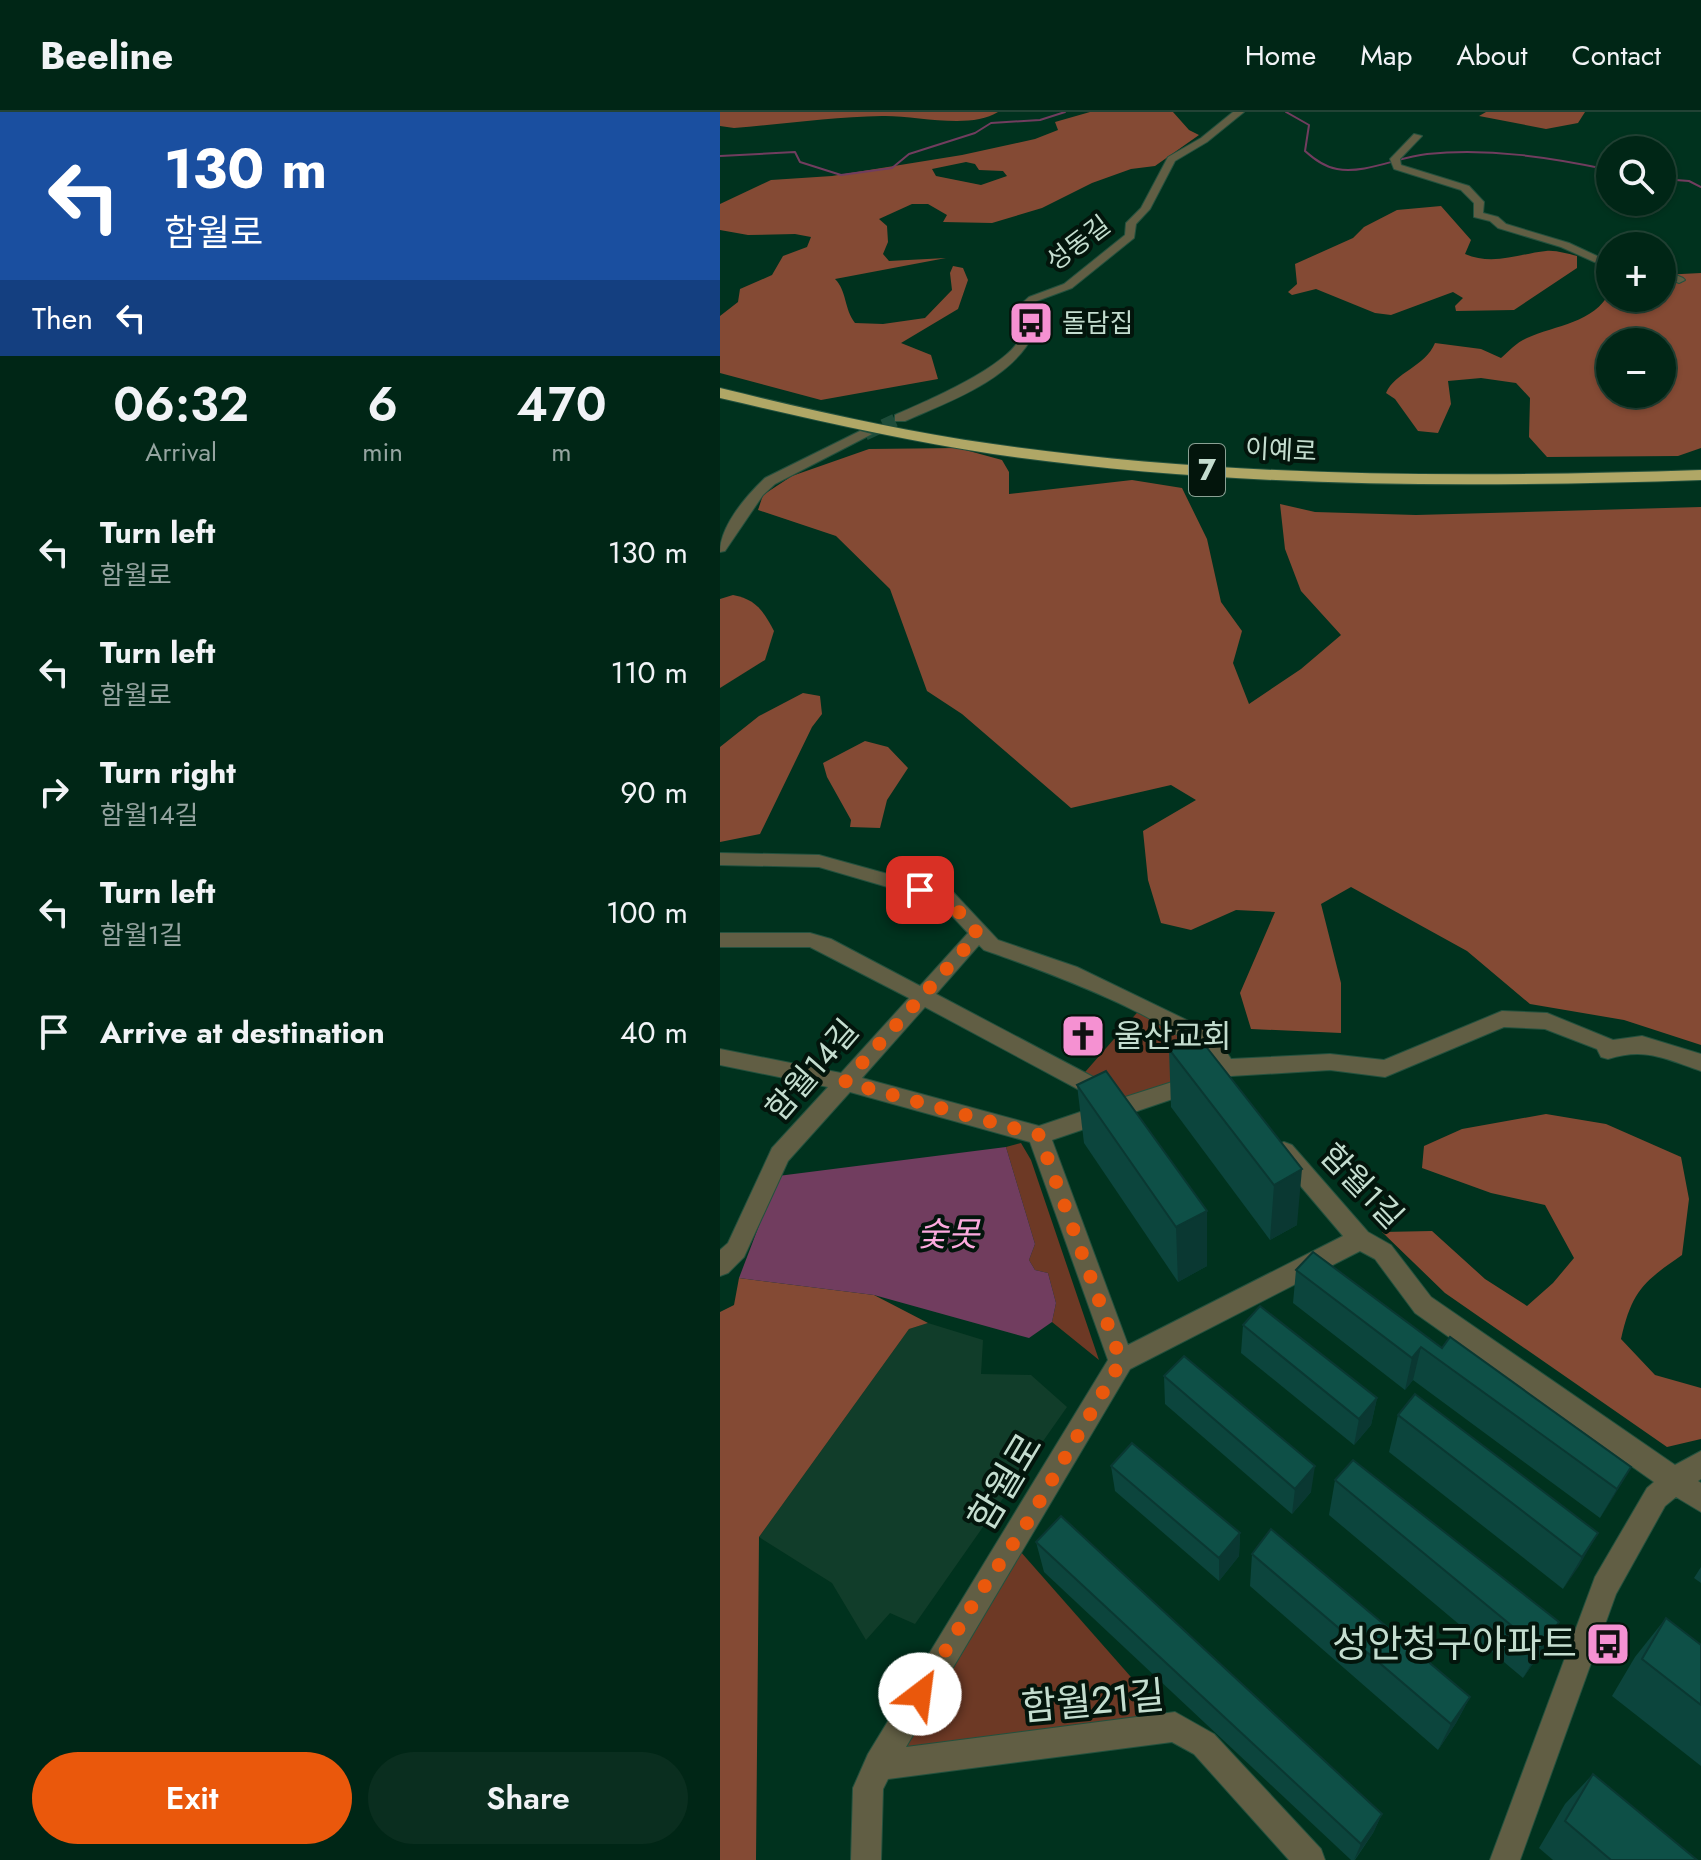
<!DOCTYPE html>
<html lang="en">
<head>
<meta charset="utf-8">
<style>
	:root { --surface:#002616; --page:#0a2e1f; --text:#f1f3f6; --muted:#95a5a1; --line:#224335; --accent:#ea580c }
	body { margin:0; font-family:Jost,"Noto Sans KR",sans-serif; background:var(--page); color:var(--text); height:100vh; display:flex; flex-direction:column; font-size:30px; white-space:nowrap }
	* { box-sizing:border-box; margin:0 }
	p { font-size:26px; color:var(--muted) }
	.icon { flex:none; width:44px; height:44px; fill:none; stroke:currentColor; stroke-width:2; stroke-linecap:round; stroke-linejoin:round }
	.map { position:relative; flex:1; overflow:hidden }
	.sheet { display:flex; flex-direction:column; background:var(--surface); width:720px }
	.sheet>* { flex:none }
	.hud { background:#1a4fa0; color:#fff; overflow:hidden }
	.fabs { position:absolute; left:876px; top:24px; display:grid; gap:16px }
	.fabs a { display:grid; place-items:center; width:80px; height:80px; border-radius:50%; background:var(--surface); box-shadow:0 2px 6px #0004,0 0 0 2px var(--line); font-size:40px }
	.pin { position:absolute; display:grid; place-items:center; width:68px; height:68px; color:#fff; margin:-34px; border-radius:16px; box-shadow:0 4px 12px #0006 }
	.me { position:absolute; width:88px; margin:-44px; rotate:30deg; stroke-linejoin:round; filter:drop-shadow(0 0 6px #0008) }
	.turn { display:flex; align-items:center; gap:28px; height:168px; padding:0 32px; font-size:36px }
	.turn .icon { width:104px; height:104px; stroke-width:2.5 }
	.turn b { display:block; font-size:56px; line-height:68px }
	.then { display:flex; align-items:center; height:76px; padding:0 32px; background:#0003; gap:16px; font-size:30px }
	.eta { display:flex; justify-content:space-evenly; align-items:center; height:136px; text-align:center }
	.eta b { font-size:48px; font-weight:600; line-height:56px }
	.action { display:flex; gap:16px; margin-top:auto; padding:16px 32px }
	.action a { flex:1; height:92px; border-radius:48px; background:var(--accent); color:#fff; font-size:32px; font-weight:600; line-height:92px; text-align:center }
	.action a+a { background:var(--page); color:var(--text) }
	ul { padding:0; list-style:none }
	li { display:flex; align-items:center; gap:24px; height:120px; padding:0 32px }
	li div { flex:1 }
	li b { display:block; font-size:30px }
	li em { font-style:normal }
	header { display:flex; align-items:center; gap:48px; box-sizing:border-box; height:112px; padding:0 40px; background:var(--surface); border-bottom:2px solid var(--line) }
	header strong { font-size:38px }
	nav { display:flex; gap:44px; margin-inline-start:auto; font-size:28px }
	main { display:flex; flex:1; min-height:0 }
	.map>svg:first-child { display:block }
</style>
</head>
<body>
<header>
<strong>Beeline</strong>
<nav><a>Home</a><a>Map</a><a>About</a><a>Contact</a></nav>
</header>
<main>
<section class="sheet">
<div class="hud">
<div class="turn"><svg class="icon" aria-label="left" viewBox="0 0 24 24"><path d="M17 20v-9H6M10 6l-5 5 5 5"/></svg><div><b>130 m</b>함월로</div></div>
<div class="then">Then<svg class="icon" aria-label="left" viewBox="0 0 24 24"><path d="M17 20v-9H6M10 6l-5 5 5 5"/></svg></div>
</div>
<div class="eta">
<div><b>06:32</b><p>Arrival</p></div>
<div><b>6</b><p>min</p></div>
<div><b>470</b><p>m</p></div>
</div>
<ul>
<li><svg class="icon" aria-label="left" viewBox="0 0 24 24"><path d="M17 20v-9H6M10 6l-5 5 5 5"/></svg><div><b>Turn left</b><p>함월로</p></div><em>130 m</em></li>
<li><svg class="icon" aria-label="left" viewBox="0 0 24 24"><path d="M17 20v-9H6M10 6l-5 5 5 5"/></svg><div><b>Turn left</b><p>함월로</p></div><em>110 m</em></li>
<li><svg class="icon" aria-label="right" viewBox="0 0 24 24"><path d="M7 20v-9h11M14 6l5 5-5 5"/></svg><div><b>Turn right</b><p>함월14길</p></div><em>90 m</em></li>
<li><svg class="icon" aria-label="left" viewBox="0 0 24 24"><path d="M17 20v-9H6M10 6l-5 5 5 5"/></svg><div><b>Turn left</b><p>함월1길</p></div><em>100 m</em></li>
<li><svg class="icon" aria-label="arrive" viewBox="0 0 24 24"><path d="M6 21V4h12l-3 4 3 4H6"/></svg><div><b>Arrive at destination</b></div><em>40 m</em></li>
</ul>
<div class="action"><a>Exit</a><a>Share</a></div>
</section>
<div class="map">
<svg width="981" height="1748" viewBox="0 0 981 1748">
	<rect width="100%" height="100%" fill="#00321e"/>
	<path fill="#113d2a" d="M 208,1211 L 263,1228 L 261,1262 L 311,1263 L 347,1295 L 195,1512 L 170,1501 L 146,1528 L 112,1471 L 39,1425 L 189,1217 Z"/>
	<g fill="#6d3925">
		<path d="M 422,895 L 505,956 L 405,992 L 359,967 Z"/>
		<path d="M 301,1031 L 311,1048 L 379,1248 L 332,1210 L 336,1191 L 328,1161 L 315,1158 L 309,1148 L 315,1132 L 286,1035 Z"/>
		<path d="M 293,1431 L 455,1615 L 159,1653 Z"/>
	</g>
	<g fill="#844a34" fill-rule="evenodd">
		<path d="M 0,0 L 278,0 C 250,18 194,3 162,4 C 113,5 63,12 14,16 L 0,14 Z"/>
		<path d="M 370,0 L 453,0 L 469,18 L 479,23 L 435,54 L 411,57 L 372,71 L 322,96 L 272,111 L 223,110 L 227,103 L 208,92 L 192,92 L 159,107 L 167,114 L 168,130 L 163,142 L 169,149 L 226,146 L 115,167 C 127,179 124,197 135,211 L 163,212 L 205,206 L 232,178 L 230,161 L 233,154 L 243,156 L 248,168 L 238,197 L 181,231 L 211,243 L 218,267 L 101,288 L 0,261 L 0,204 L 18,190 L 20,177 L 52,163 L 63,144 L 87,135 L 91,125 L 75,122 L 28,123 L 0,118 L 0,92 L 51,68 L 112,64 L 242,43 L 315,27 L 338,18 L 335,10 ZM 246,50 L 255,52 L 259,58 L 283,59 L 287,64 L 261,73 L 216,64 L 212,57 Z"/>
		<path d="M 766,0 L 865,0 L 858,11 L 826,17 L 759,4 Z"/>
		<path d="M 721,94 L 751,128 L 745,142 C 773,154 798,142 826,139 C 836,138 848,142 857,144 L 857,156 L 794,198 L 736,199 L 735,194 L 743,186 L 733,180 L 671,203 L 655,201 L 596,177 L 572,183 L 568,180 L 577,172 L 575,152 L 633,126 L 644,115 L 677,98 Z"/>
		<path d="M 981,161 L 981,336 L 958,344 L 827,345 L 809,325 L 810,286 L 796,271 L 761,266 L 728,269 L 731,292 L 718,321 L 698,319 L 675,287 L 666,281 C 675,260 705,255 715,231 L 761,237 L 781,246 C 789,239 797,230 807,226 C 836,213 874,211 890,180 L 890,186 L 942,186 L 942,163 ZM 890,230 L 942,230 L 942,282 L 890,282 Z"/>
		<path d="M 238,336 L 282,348 L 289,360 L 289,382 L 412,368 L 462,376 L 487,427 L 501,490 L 522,519 L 513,551 L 529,592 L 581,557 L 621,523 L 581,479 L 565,437 L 560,392 L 595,400 L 696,403 L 981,395 L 981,933 L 904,908 L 810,892 L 747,839 L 631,775 L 601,792 L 621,871 L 621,921 L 531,917 L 520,881 L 555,800 L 516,798 L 471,818 L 441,811 L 428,768 L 423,719 L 476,688 L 451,673 L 351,696 L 242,602 L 207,579 L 170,477 L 116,424 L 38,398 L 43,383 L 72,364 L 149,337 Z"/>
		<path d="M 13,483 C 36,487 44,500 54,519 L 45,548 L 0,576 L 0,487 Z"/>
		<path d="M 83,581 L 100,584 L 102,602 L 92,615 L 40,722 L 0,730 L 0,635 L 39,604 Z"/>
		<path d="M 145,629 L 168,635 L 188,656 L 167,688 L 160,716 L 130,715 L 131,708 L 107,665 L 103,651 Z"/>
		<path d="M 826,1002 L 886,1012 L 961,1045 L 969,1087 L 962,1143 C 923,1170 912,1179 901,1227 L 935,1263 L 981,1276 L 981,1327 L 947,1335 L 725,1181 L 662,1120 L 712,1119 L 765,1167 L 807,1194 L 833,1171 L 854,1146 L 825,1093 L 771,1081 L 702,1056 L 704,1034 L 742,1017 Z"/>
		<path d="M 19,1166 L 154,1183 L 208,1211 L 189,1217 L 39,1425 L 36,1748 L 0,1748 L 0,1200 L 14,1193 Z"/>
	</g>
	<path fill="#713d5f" d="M 286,1035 L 315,1132 L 309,1148 L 315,1158 L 328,1161 L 336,1191 L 332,1210 L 309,1226 L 154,1183 L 19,1166 L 58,1064 Z"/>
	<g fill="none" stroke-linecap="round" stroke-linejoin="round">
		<g stroke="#713d5f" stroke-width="2">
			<path d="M 566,0 L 589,13 L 585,39 C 594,47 604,55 617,57 C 646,62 678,45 707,42 C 769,36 830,45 890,58"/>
			<path d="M 0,44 L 75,40 L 80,50 L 121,63 L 172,56 L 189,42 L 255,21 L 271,11 L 320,8 L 345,0"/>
			<path d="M 942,67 L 969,69 L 981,75"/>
		</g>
		<path stroke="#1d4c39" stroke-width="13" stroke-dasharray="13 7" stroke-linecap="butt" d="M 145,322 L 180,306"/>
		<g stroke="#23513e" stroke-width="2">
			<g id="minor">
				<path d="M 513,0 L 524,0 L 487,30 L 455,49 L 430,97 L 416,112 L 414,126 L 352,176 L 317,189 L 309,197 L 313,223 C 291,268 228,290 185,309 L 175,309 L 175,303 C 205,290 290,254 301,224 C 304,214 297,203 299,194 L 309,185 L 344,172 L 405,123 L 406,111 L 421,96 L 448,45 L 481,26 Z"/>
				<path d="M 694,22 L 702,24 L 680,47 L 681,53 L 749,74 L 764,90 L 763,101 L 778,105 L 786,112 L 849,131 L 890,150 L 890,157 L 841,135 L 778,116 L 770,109 L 754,105 L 754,91 L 741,78 L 674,57 L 670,47 Z"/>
				<path d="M 942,157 L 963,166 L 965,168 L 959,171 L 942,164 Z"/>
				<path d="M 140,319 L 152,322 L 55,372 L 43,383 L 5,439 L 0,440 C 0,414 26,384 45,366 Z"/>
				<path d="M 0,741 L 99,743 L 233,780 L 278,828 L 357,855 L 481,915 L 502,933 L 511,947 L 610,942 L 664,948 L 782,899 L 827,901 L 893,928 L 922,924 L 981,942 L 981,959 C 945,947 926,935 888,947 L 881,945 L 877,937 L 825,917 L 784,915 L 665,965 L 610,958 L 511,964 L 499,971 L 492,969 L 488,963 L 493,955 C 467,910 316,856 264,838 L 259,833 L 216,882 L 396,977 L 399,983 L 396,988 L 474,963 L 482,965 L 485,971 L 482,977 L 332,1028 L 408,1233 L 623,1124 L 556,1045 L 553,1039 L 556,1033 L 564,1030 L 572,1033 L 648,1120 L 671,1133 L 711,1185 L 955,1353 L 981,1339 L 981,1367 L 978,1369 L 981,1371 L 981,1400 L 956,1385 L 945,1394 L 896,1482 L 800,1748 L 770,1748 L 875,1465 L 927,1376 L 934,1370 L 695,1201 L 655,1147 L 640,1139 L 410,1257 L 186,1635 L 455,1600 L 494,1622 L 601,1737 L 605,1748 L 569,1748 L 474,1642 L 452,1630 L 168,1667 L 163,1677 L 161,1748 L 131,1748 L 133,1676 L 148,1642 L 388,1248 L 310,1030 L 130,980 L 68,1049 L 24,1145 L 8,1161 L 0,1164 L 0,1138 L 8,1131 L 52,1036 L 108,975 L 0,953 L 0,937 L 121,961 L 189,886 L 90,835 L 0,835 L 0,821 L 90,821 L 111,827 L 200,874 L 248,821 L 219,790 L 99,755 L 0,753 ZM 205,895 L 380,989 L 387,991 L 319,1014 L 142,966 Z"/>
			</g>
		</g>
		<g stroke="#23513e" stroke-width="2">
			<path id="highway" d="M 0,276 C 90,298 181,319 273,332 C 508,366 745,366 981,358 L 981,368 C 745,376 508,376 273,342 C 181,328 90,307 0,286 Z"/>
		</g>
		<use href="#minor" fill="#615e44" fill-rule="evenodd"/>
		<use href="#highway" fill="#b0a766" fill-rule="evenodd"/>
	</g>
	<g fill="#0c453d">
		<path d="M 477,923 L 577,1113 L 550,1128 L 451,995 L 449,937 Z"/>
		<path d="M 357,973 L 487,1154 L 458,1170 L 364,1031 Z"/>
		<path d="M 576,1158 L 722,1236 L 911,1355 L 880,1406 L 693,1268 L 685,1278 L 573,1191 Z"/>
		<path d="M 523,1213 L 657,1286 L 651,1313 L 634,1333 L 521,1241 Z"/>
		<path d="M 444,1264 L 591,1380 L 572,1402 L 445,1292 Z"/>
		<path d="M 678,1303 L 878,1421 L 843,1477 L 669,1340 Z"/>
		<path d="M 391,1354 L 520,1421 L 519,1444 L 499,1469 L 395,1379 Z"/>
		<path d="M 615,1368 L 839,1510 L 821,1540 L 803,1566 L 609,1403 Z"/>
		<path d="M 316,1430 L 662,1702 L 653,1721 L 635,1748 L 631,1748 L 324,1460 Z"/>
		<path d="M 532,1442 L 750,1585 L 736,1611 L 718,1638 L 530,1474 Z"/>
		<path d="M 981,1455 L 981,1471 L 974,1466 Z"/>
		<path d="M 946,1506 L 981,1533 L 981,1654 L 892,1584 L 915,1545 Z"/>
		<path d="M 873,1662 L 977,1748 L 833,1748 L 819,1736 L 845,1692 Z"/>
	</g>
	<g fill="#0a3832">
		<path d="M 582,1057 L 577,1113 L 550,1128 L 554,1073 Z"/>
		<path d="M 487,1099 L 487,1154 L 458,1170 L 456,1115 Z"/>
		<path d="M 701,1235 L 693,1268 L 685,1278 L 692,1246 Z"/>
		<path d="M 657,1286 L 651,1313 L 634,1333 L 639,1307 Z"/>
		<path d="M 595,1354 L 591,1380 L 572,1402 L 575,1377 Z"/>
		<path d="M 911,1355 L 894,1384 L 880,1406 L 897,1377 Z"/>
		<path d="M 520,1421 L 519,1444 L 499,1469 L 499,1446 Z"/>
		<path d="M 878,1421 L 859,1454 L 843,1477 L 862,1445 Z"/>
		<path d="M 839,1510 L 821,1540 L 803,1566 L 820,1537 Z"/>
		<path d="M 750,1585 L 736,1611 L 718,1638 L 731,1612 Z"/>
		<path d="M 662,1702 L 653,1721 L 634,1748 L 641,1732 Z"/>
	</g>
	<g fill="#0e5047" stroke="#0a3832" stroke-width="2">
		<path d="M 477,923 L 582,1057 L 554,1073 L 449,937 Z"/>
		<path d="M 386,959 L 487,1099 L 456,1115 L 357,973 Z"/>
		<path d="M 593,1140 L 722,1236 L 730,1225 L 911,1355 L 897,1377 L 701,1235 L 692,1246 L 576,1158 Z"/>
		<path d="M 540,1194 L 657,1286 L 639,1307 L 523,1213 Z"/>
		<path d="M 464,1244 L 595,1354 L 575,1377 L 444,1264 Z"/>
		<path d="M 695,1282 L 878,1421 L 862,1445 L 678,1303 Z"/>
		<path d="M 412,1331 L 520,1421 L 499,1446 L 391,1354 Z"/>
		<path d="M 633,1348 L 839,1510 L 820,1537 L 615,1368 Z"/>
		<path d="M 341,1404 L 662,1702 L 641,1732 L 316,1430 Z"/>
		<path d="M 551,1417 L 750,1585 L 731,1612 L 532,1442 Z"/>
		<path d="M 946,1506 L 981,1533 L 981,1593 L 922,1547 Z"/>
		<path d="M 873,1662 L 977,1748 L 891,1748 L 845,1709 Z"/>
	</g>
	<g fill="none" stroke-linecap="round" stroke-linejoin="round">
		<path stroke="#ea580c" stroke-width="14" stroke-dasharray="0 25.2" d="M 200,1582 L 256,1487 L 307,1411 L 401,1249 L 319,1023 L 125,970 L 258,822 L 226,785 L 200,778"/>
	</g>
	<defs>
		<g id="bus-square" transform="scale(2.3)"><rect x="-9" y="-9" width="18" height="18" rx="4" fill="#f591d2" stroke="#03150c"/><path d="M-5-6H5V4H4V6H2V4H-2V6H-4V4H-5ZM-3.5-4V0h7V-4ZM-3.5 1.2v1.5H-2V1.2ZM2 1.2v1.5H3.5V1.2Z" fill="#111"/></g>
		<g id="church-square" transform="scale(2.3)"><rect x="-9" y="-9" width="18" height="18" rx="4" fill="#f591d2" stroke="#03150c"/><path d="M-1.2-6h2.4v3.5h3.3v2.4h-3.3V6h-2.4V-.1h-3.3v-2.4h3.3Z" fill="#111"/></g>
	</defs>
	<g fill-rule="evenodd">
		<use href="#bus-square" x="311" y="211"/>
		<use href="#church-square" x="363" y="924"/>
		<use href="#bus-square" x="888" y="1532"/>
	</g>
	<g text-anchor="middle" stroke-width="8" stroke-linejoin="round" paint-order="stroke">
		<g font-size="26" fill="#c4ddcf" stroke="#03150c">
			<text transform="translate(358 131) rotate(-37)" y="9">성동길</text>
			<text transform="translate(561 338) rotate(3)" y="9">이예로</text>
		</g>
		<g font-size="26" fill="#c4ddcf" stroke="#03150c" text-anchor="start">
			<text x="342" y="220">돌담집</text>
		</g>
		<rect fill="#03150c" stroke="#8aa194" stroke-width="2" x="469" y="332" width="36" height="52" rx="6"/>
		<g font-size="30" font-weight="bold" fill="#c4ddcf">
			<text x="487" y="368">7</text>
		</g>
		<g font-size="32" fill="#c4ddcf" stroke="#03150c" text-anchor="start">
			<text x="394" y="935">울산교회</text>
		</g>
		<g font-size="32" fill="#c4ddcf" stroke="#03150c">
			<text transform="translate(92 958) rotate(-49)" y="11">함월14길</text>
			<text transform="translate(642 1074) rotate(46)" y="11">함월1길</text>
		</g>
		<g font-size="34" font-style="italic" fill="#fcaade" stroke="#03150c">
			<text x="228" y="1134">숯못</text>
		</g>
		<g font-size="38" fill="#c4ddcf" stroke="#03150c">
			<text transform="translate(285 1370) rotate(-59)" y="13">함월로</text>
			<text transform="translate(373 1589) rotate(-5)" y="13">함월21길</text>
		</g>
		<g font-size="38" fill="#c4ddcf" stroke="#03150c" text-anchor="end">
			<text x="857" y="1545">성안청구아파트</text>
		</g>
	</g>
</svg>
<div class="fabs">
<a><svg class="icon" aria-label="search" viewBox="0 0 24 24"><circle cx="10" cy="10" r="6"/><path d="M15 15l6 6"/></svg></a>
<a>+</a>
<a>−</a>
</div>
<div class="pin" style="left:200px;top:778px;background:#d93025"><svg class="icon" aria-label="arrive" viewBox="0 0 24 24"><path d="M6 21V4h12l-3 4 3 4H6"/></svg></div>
<svg class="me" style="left:200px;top:1582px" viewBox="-20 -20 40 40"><circle r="19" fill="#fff"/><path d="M0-13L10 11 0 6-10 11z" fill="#ea580c"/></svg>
</div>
</main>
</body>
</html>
